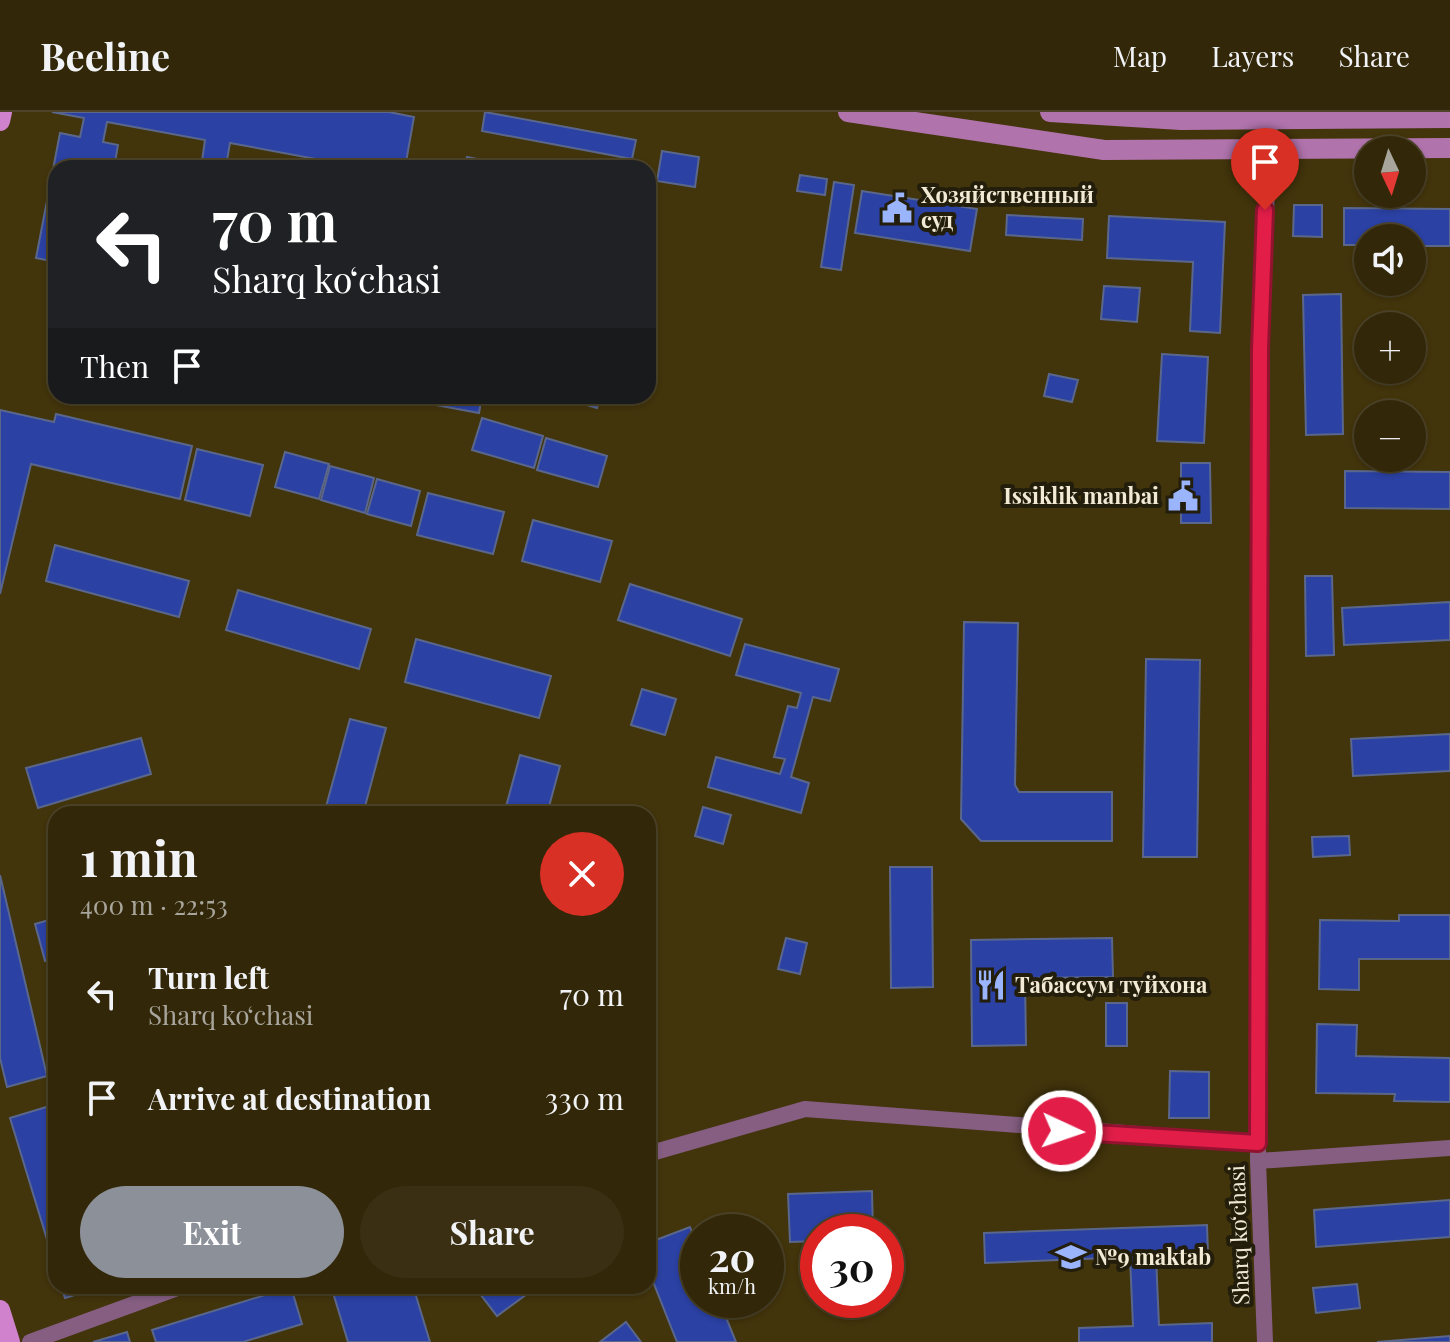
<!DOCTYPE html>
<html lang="en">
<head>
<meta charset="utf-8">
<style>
	:root { --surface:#322708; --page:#3a2f12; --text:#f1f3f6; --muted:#a8a59c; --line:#4d4429; --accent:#8c9099 }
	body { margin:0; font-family:"Playfair Display",serif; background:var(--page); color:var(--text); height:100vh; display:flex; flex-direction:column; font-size:30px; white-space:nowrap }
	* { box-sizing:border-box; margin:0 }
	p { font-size:26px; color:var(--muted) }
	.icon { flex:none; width:44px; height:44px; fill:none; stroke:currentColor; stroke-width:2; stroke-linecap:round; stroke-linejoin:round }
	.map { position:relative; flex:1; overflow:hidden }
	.drawer { position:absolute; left:48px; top:694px; width:608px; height:488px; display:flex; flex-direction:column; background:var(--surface); border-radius:24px; box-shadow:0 2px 6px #0004,0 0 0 2px var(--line) }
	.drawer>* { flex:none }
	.top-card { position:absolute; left:48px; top:48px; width:608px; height:244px; border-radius:24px; box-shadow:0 2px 6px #0004,0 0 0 2px var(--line); background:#202124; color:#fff; overflow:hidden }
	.needle { width:52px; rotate:176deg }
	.tools { position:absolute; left:1354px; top:24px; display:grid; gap:16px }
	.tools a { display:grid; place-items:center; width:72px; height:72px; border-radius:50%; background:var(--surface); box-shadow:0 2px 6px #0004,0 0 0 2px var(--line); font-size:40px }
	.speed { position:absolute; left:680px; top:1102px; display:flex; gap:16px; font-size:40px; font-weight:700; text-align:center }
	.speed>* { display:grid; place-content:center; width:104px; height:104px; border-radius:50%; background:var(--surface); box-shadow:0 2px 6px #0004,0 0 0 2px var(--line); line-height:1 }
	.speed small { font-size:20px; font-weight:400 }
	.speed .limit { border:12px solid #d22; background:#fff; color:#111 }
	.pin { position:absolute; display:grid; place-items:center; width:68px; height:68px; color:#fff; margin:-82px -34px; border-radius:50% 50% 50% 0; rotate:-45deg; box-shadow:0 0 8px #0007 }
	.pin .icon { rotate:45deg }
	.me { position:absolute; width:88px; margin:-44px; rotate:93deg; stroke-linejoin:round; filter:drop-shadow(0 0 6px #0008) }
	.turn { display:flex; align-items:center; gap:28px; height:168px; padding:0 32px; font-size:36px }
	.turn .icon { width:104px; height:104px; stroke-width:2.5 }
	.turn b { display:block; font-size:56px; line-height:68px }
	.then { display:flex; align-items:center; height:76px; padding:0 32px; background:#0003; gap:16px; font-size:30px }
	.round { display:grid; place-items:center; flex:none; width:84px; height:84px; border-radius:42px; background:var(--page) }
	.head { display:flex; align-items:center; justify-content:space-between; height:136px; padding:0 32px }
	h1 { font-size:48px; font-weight:700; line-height:60px }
	.action { display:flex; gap:16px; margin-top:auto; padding:16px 32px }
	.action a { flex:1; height:92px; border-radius:48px; background:var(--accent); color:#fff; font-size:32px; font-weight:700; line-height:92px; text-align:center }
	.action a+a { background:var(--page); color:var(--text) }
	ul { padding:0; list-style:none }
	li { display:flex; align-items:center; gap:24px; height:104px; padding:0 32px }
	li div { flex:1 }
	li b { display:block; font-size:30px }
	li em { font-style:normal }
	header { display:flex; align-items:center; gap:48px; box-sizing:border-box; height:112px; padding:0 40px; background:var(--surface); border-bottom:2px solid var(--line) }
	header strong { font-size:38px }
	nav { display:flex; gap:44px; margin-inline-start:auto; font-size:28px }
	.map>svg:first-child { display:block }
</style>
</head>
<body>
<header>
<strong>Beeline</strong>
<nav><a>Map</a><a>Layers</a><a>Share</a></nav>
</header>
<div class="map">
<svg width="1450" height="1230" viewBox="0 0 1450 1230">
	<rect width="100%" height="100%" fill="#42340b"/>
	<g fill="#2b41a3" stroke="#5a678b" stroke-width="2">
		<path d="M 52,0 L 389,0 L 414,5 L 405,56 L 364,56 L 230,31 L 226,54 L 202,49 L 205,28 L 107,10 L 103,30 L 118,33 L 114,56 L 56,56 L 56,150 L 36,146 L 60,21 L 80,25 L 84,6 Z"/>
		<path d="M 485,0 L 636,28 L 632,47 L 482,19 Z"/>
		<path d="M 662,39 L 699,45 L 695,75 L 657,69 Z"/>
		<path d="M 467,45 L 522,56 L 464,56 Z"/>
		<path d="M 800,63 L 827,67 L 825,83 L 797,79 Z"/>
		<path d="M 834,70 L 854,73 L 841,158 L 821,155 Z"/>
		<path d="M 862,79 L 977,97 L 970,139 L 855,121 Z"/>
		<path d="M 1294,93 L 1322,93 L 1322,125 L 1293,124 Z"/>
		<path d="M 1344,96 L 1450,97 L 1450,134 L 1412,134 L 1412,126 L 1368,126 L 1368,133 L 1344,133 Z"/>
		<path d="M 1007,103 L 1083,107 L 1082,128 L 1006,123 Z"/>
		<path d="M 1109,104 L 1225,110 L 1220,221 L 1190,219 L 1193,150 L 1107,146 Z"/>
		<path d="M 1104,174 L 1140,176 L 1137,210 L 1101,207 Z"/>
		<path d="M 1341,182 L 1343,322 L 1306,323 L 1303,183 Z"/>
		<path d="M 1162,242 L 1208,245 L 1204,331 L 1157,329 Z"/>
		<path d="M 1049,262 L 1078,268 L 1072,290 L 1044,284 Z"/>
		<path d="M 388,284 L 482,284 L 479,301 Z"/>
		<path d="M 556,284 L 600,284 L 597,296 Z"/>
		<path d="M 0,298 L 54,310 L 56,302 L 192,334 L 180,387 L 31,352 L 0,482 Z"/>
		<path d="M 482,306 L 543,324 L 534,356 L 472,338 Z"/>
		<path d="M 546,326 L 607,344 L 598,375 L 537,358 Z"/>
		<path d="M 197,337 L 263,353 L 250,404 L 185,388 Z"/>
		<path d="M 285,340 L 329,352 L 319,387 L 275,375 Z"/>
		<path d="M 1181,351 L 1210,351 L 1211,411 L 1181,411 Z"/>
		<path d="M 330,354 L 374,366 L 365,401 L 321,388 Z"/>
		<path d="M 1345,359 L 1450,360 L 1450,397 L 1345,396 Z"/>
		<path d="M 377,367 L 420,379 L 411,414 L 367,402 Z"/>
		<path d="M 428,381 L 504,400 L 493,442 L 417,423 Z"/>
		<path d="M 533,408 L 612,429 L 600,470 L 522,449 Z"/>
		<path d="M 55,433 L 189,469 L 179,505 L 46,469 Z"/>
		<path d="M 1305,464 L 1332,464 L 1334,543 L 1306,544 Z"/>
		<path d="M 630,472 L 742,507 L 730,544 L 618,508 Z"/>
		<path d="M 238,478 L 371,517 L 359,557 L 226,518 Z"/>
		<path d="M 1450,490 L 1450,528 L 1344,533 L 1342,496 Z"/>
		<path d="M 964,510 L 1018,511 L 1015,673 L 1019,680 L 1112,680 L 1112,729 L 981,729 L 961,707 Z"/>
		<path d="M 416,527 L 551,564 L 539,606 L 405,570 Z"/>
		<path d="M 745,532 L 839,557 L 830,589 L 813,585 L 791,665 L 809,671 L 801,701 L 708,675 L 716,645 L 780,662 L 785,647 L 774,645 L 788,594 L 797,596 L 801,581 L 736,563 Z"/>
		<path d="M 1146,547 L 1200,548 L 1197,745 L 1143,745 Z"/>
		<path d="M 642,577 L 676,587 L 665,623 L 631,613 Z"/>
		<path d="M 350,607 L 386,616 L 363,702 L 324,702 Z"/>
		<path d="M 1450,622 L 1450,659 L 1353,664 L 1351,627 Z"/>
		<path d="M 141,626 L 151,662 L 38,696 L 26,656 Z"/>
		<path d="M 520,643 L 560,654 L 547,702 L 504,702 Z"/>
		<path d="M 703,695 L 731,703 L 723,732 L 695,724 Z"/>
		<path d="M 1349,724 L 1350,743 L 1313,745 L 1312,725 Z"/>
		<path d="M 890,755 L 932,755 L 933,875 L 891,876 Z"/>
		<path d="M 0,763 L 47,964 L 7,975 L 0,946 Z"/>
		<path d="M 1399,803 L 1450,803 L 1450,847 L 1359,847 L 1359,878 L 1319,877 L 1320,808 L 1399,809 Z"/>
		<path d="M 56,806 L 56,845 L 45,849 L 35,812 Z"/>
		<path d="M 786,826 L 807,831 L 800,862 L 778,857 Z"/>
		<path d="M 1112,826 L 1113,865 L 1025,866 L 1026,933 L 972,934 L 971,828 Z"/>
		<rect x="1106" y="891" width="21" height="43"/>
		<path d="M 1317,912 L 1357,913 L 1356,944 L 1450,946 L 1450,990 L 1394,989 L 1395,982 L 1316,981 Z"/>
		<path d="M 1170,959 L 1209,960 L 1209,1006 L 1169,1006 Z"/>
		<path d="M 56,992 L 56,1157 L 10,1006 Z"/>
		<path d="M 872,1079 L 873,1120 L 818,1120 L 818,1129 L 790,1130 L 788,1082 Z"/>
		<path d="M 1450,1088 L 1450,1125 L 1316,1135 L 1314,1098 Z"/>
		<path d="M 1207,1113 L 1208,1142 L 1156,1144 L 1159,1213 L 1212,1211 L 1212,1230 L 1079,1230 L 1079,1216 L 1133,1214 L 1130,1145 L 985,1151 L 984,1121 Z"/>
		<path d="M 690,1115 L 698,1136 L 698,1188 L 719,1188 L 736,1230 L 677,1230 L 648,1157 L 648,1131 Z"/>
		<path d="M 1357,1172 L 1360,1196 L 1316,1201 L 1313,1176 Z"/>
		<path d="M 61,1174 L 104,1174 L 65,1186 Z"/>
		<path d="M 331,1174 L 413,1174 L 430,1230 L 348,1230 Z"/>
		<path d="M 474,1174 L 538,1174 L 497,1204 Z"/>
		<path d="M 291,1175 L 302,1212 L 243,1230 L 156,1230 L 152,1218 Z"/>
		<path d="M 626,1210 L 641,1230 L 600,1230 Z"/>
		<path d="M 127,1220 L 130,1230 L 93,1230 Z"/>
		<path d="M 1450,1224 L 1450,1230 L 1377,1230 Z"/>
	</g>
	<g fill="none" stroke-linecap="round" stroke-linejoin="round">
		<g stroke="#855e82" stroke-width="16">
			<path d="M 648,1042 L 805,997 L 1258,1031"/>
			<path d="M 1258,1049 L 1450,1036"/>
			<path d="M 30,1230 L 183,1174"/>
			<path d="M 1265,1230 L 1258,1049 L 1260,237 L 1270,8"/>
		</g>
		<g stroke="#b073ac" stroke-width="20">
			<path d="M 848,0 L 1104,38 L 1450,36"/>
			<path d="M 1050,0 L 1181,8 L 1450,6"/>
		</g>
		<g stroke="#d182cd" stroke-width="20">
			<path d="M 0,9 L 2,0"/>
			<path d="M 0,1198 L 10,1230"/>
		</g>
	</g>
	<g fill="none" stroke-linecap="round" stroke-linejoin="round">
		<g stroke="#92132f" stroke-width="20">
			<path id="route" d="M 1062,1019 L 1258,1031 L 1260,237 L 1265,98"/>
		</g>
		<use href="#route" stroke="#e11d48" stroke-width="14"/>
	</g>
	<defs>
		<g id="civic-bare" transform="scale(2.4)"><path d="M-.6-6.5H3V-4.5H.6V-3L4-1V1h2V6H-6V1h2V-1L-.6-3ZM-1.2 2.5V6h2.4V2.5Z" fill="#9bb5fd" stroke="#231d0c" stroke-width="2.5" paint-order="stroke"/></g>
		<g id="restaurant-bare" transform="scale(2.4)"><path d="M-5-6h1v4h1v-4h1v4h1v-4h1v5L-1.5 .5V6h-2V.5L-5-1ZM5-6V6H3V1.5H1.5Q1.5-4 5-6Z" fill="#9bb5fd" stroke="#231d0c" stroke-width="2.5" paint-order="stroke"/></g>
		<g id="school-bare" transform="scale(2.4)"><path d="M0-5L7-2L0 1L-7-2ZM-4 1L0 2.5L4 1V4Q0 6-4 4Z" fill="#9bb5fd" stroke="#231d0c" stroke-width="2.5" paint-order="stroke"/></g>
	</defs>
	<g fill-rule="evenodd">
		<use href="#civic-bare" x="897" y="96"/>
		<use href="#civic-bare" x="1183" y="384"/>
		<use href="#restaurant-bare" x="991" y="873"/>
		<use href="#school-bare" x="1071" y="1145"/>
	</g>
	<g text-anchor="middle" stroke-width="8" stroke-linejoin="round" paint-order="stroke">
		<g font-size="22" font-weight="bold" fill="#f2ead4" stroke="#231d0c" text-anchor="start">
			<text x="921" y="91">Хозяйственный<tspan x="921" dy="25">суд</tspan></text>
			<text x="1159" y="392" text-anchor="end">Issiklik manbai</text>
			<text x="1015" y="881">Табассум туйхона</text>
			<text x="1095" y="1153">№9 maktab</text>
		</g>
		<g font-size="22" fill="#f2ead4" stroke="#231d0c">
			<text transform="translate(1239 1123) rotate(-92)" y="8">Sharq ko‘chasi</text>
		</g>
	</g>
</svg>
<div class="tools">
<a><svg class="needle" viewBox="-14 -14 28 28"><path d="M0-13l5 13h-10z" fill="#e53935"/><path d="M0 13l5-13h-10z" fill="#a8a59c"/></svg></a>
<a><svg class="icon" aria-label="sound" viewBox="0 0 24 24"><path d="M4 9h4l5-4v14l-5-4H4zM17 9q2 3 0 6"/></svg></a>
<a>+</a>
<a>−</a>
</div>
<div class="speed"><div>20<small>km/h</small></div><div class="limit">30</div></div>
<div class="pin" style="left:1265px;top:98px;background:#d93025"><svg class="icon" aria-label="arrive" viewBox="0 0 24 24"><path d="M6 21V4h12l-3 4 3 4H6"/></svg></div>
<svg class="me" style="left:1062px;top:1019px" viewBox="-20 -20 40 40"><circle r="17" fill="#e11d48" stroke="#fff" stroke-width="3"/><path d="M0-11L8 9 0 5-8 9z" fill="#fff"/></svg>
<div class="top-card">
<div class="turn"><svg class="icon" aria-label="left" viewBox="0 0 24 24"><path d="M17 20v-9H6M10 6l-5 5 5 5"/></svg><div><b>70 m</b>Sharq ko‘chasi</div></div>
<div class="then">Then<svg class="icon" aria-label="arrive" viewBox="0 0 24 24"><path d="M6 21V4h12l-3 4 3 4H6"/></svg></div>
</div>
<section class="drawer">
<div class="head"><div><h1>1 min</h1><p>400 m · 22:53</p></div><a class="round" style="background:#d93025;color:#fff"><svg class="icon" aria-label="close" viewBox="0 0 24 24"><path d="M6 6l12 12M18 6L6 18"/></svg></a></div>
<ul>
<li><svg class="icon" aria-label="left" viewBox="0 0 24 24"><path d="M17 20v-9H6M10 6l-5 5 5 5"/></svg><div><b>Turn left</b><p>Sharq ko‘chasi</p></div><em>70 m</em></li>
<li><svg class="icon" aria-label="arrive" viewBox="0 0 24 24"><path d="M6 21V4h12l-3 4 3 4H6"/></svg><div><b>Arrive at destination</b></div><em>330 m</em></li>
</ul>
<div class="action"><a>Exit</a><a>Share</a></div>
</section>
</div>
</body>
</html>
